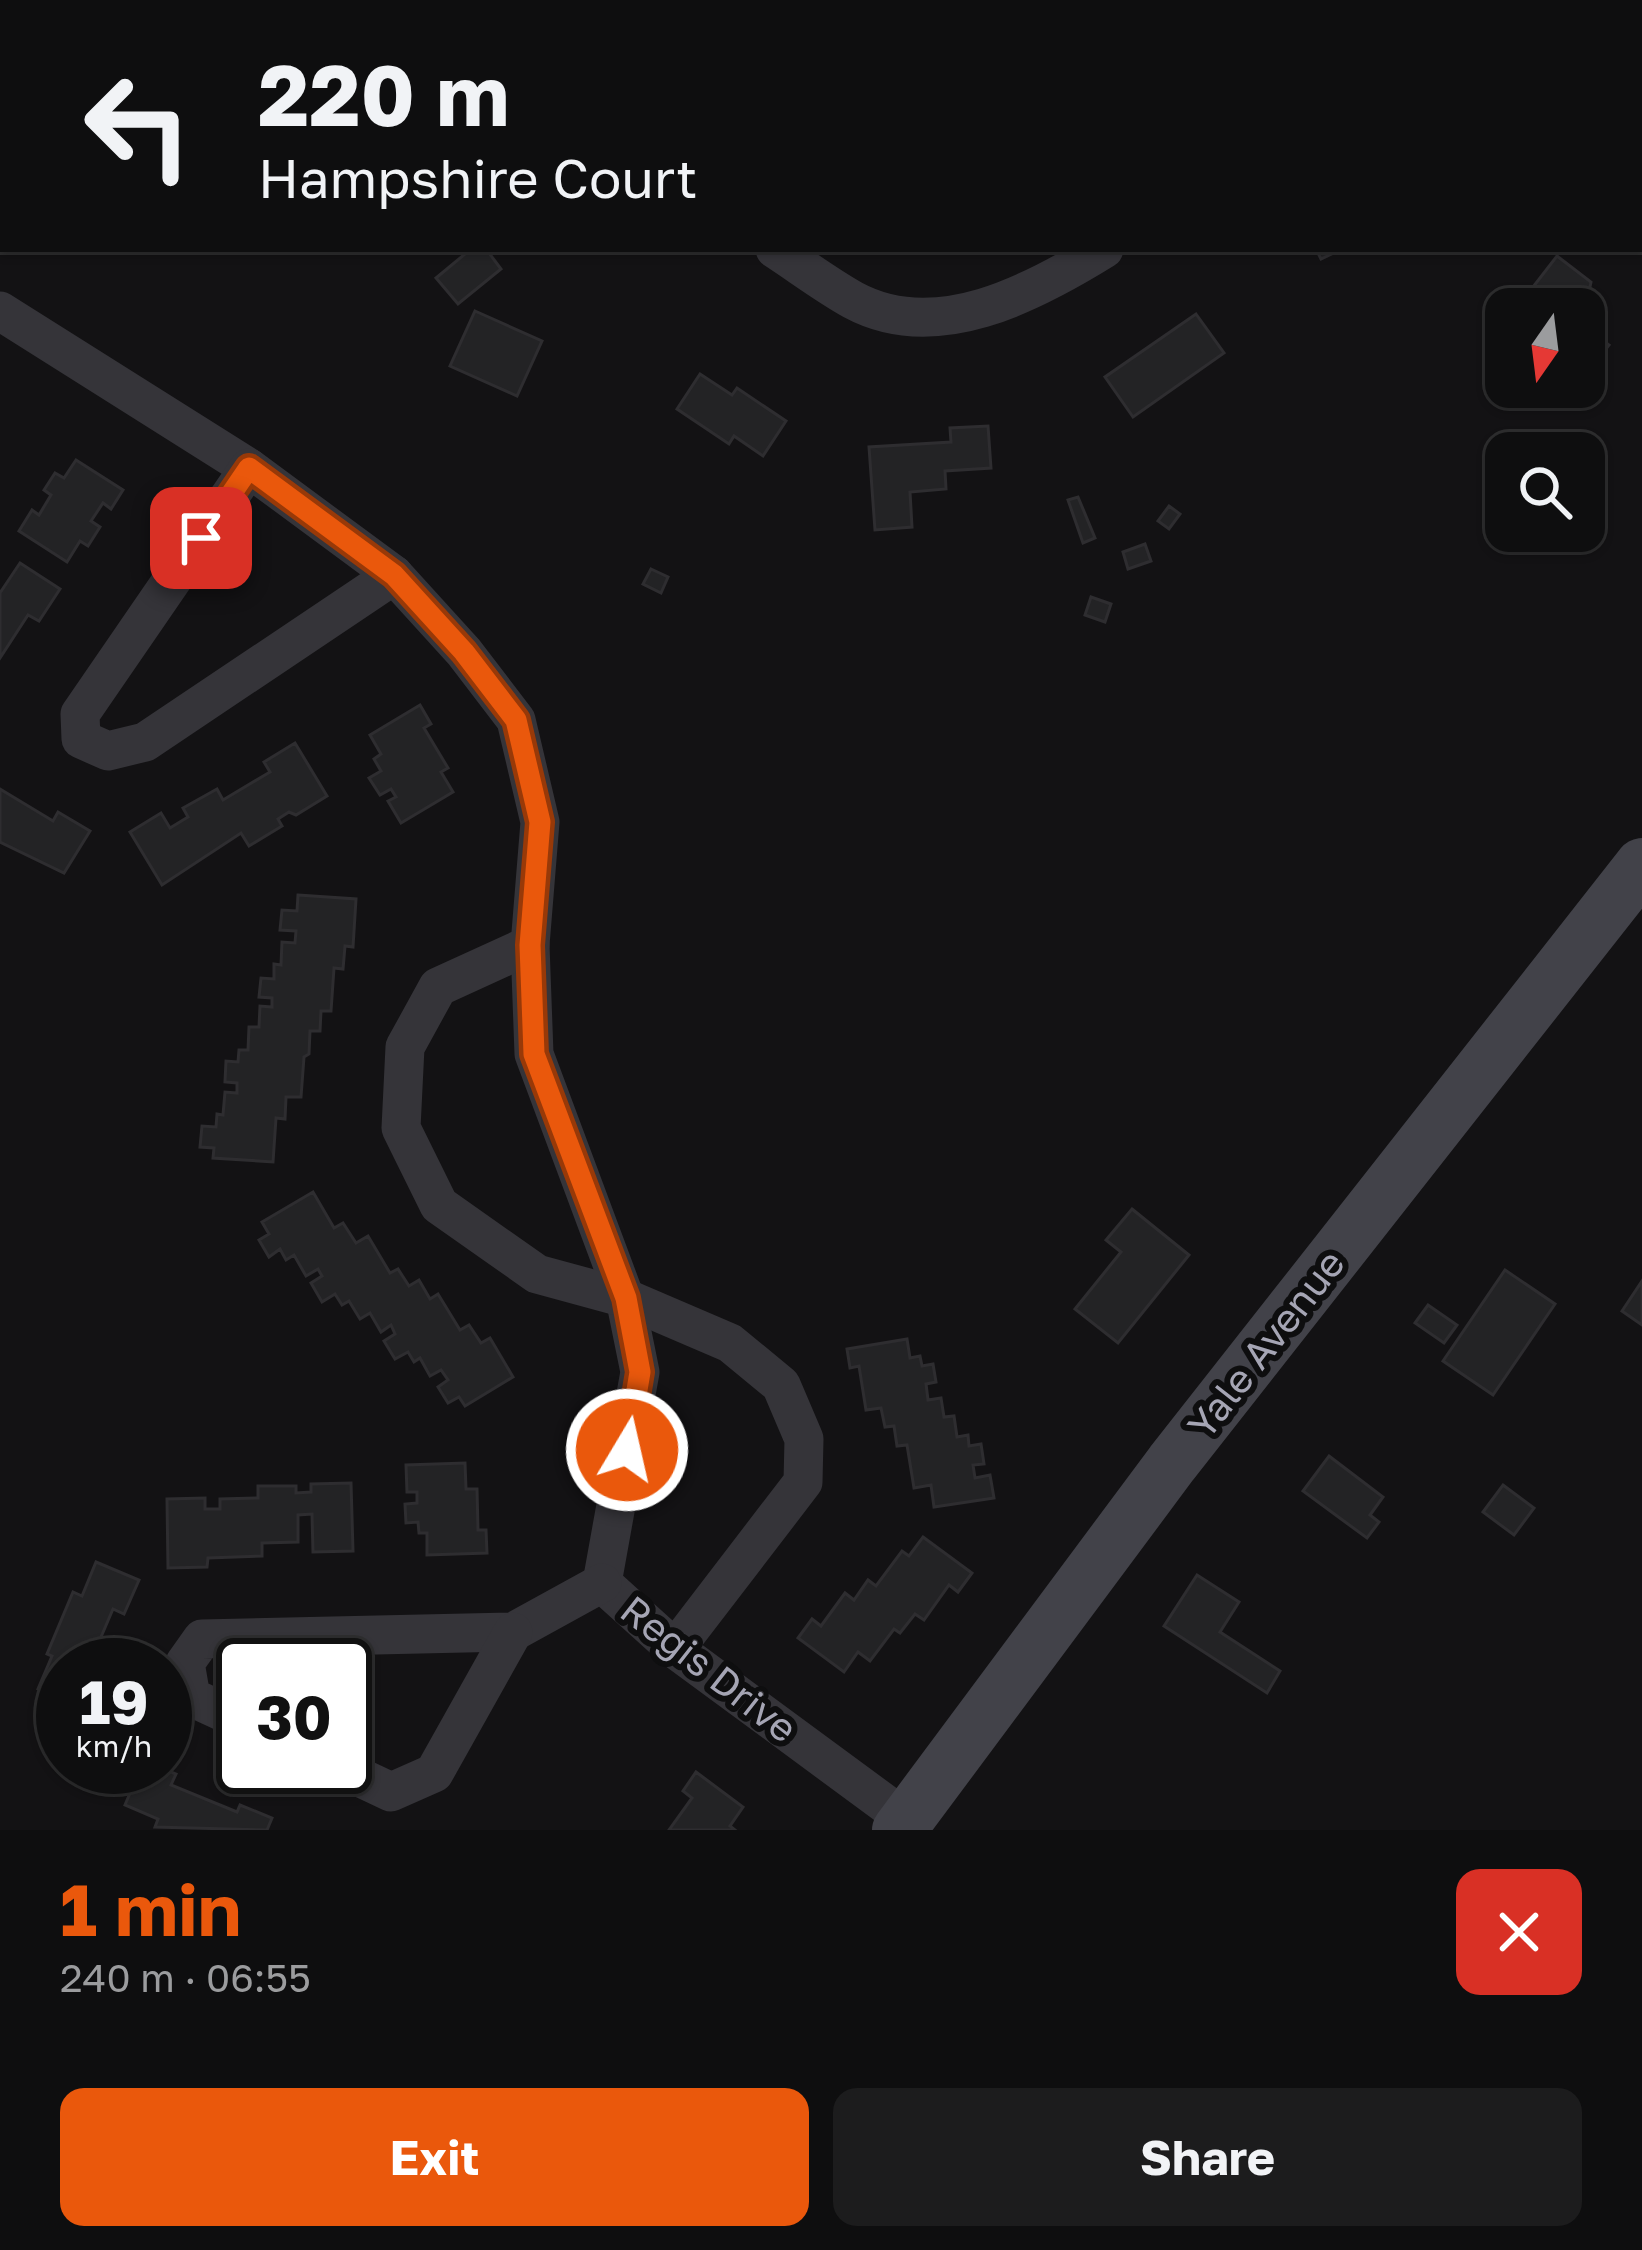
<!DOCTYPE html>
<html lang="en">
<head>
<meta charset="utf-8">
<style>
	:root { --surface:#0e0e0f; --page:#1c1c1d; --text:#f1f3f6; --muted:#9b9c9e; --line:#2e2e2f; --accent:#ea580c }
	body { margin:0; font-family:"Golos Text",sans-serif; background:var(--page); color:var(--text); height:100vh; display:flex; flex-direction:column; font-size:45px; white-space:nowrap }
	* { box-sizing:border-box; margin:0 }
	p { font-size:39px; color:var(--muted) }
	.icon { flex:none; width:66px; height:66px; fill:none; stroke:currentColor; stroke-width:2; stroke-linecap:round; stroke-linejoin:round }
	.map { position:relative; height:1830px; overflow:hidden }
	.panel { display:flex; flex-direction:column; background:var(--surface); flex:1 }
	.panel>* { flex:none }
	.banner { position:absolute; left:0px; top:0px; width:1644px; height:252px; box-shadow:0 3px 9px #0004,0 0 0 3px var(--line); background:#0e0e0f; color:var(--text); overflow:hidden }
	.needle { width:78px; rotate:194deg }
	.buttons { position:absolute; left:1485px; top:288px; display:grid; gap:24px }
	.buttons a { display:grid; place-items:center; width:120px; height:120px; border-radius:24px; background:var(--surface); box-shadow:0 3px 9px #0004,0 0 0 3px var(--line); font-size:60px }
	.speed { position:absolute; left:36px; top:1638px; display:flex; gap:24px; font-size:60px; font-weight:700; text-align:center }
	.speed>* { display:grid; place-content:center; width:156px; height:156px; border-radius:50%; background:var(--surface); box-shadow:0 3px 9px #0004,0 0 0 3px var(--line); line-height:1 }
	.speed small { font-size:30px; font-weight:400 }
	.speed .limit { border:6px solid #111; border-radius:18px; background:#fff; color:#111 }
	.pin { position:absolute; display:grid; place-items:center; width:102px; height:102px; color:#fff; margin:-51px; border-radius:24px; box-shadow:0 6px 18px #0006 }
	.me { position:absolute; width:132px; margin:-66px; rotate:9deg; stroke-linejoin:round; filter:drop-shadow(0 0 9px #0008) }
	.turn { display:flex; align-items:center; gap:42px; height:252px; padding:0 60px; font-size:54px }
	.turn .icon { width:156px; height:156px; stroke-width:2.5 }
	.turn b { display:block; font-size:84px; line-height:102px }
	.round { display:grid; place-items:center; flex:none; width:126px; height:126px; border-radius:24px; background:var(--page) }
	.headline { display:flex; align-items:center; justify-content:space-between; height:204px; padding:0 60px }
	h1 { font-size:72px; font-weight:700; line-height:90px; color:var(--accent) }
	.cta { display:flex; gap:24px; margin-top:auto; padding:24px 60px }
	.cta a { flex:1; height:138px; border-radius:24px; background:var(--accent); color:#fff; font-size:48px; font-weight:700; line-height:138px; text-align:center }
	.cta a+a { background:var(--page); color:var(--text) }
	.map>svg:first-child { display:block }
</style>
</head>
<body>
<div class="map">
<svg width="1642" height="1830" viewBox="0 0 1642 1830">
	<rect width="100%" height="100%" fill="#131214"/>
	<g fill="#232325" stroke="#2e2d30" stroke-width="3">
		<path d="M 3,62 L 3,161 L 0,161 L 0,67 Z"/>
		<path d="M 471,249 L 486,249 L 501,269 L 458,304 L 436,278 Z"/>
		<path d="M 1316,249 L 1342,249 L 1321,259 Z"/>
		<path d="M 1557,256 L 1591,282 L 1590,287 L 1574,309 L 1524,309 L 1538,291 L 1533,287 Z"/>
		<path d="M 475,311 L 542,341 L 517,396 L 450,366 Z"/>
		<path d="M 1196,314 L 1224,353 L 1133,417 L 1105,377 Z"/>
		<path d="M 1584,326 L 1609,345 L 1584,377 Z"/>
		<path d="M 700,374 L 732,395 L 737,388 L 786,421 L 763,456 L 734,436 L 729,444 L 677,409 Z"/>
		<path d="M 988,426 L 991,468 L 945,471 L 946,489 L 910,492 L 912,527 L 875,530 L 869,447 L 951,442 L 950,428 Z"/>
		<path d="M 76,460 L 123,490 L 111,509 L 103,503 L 91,521 L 100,527 L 88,546 L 80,541 L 67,562 L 19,531 L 32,510 L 39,515 L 51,495 L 44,490 L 55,473 L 64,478 Z"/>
		<path d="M 1078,497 L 1095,538 L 1083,543 L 1068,500 Z"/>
		<path d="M 1169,506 L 1180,514 L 1169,529 L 1158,521 Z"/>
		<path d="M 1145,544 L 1151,561 L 1128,569 L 1123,552 Z"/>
		<path d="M 20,563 L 60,589 L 39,621 L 28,615 L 0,658 L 0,593 Z"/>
		<path d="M 651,569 L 668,577 L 661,593 L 643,584 Z"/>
		<path d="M 1091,597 L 1111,604 L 1105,622 L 1085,615 Z"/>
		<path d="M 420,705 L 431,724 L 424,728 L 448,768 L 441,772 L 453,792 L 401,823 L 388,801 L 396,797 L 391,789 L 380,795 L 369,778 L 381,771 L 374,759 L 381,754 L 370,735 Z"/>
		<path d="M 295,743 L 327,796 L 296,815 L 289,812 L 278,819 L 282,826 L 249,846 L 241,833 L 162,885 L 130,832 L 161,813 L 170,828 L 188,817 L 183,808 L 217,789 L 223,800 L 270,772 L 264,762 Z"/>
		<path d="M 0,789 L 53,821 L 58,812 L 90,831 L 64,873 L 0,842 Z"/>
		<path d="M 298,895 L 356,899 L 353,947 L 345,946 L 343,969 L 334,968 L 331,1011 L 321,1011 L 320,1031 L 310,1031 L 309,1054 L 304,1057 L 301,1097 L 286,1097 L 285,1119 L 276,1118 L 273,1162 L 213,1158 L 214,1148 L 200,1147 L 202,1126 L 216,1127 L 217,1114 L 223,1115 L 225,1092 L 237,1093 L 237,1083 L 225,1082 L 226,1061 L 238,1062 L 239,1050 L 248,1050 L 249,1027 L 259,1027 L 260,1006 L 272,1007 L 272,998 L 259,997 L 261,978 L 274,979 L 274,964 L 281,965 L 282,942 L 295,943 L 296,931 L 280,930 L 282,910 L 297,911 Z"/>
		<path d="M 313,1192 L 334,1228 L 343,1223 L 356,1243 L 368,1236 L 390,1273 L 398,1269 L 409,1286 L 419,1280 L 430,1299 L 438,1294 L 460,1330 L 469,1325 L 481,1343 L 490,1338 L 513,1377 L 465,1406 L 459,1397 L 448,1403 L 438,1387 L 448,1380 L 441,1370 L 430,1376 L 420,1358 L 414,1362 L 408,1352 L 395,1359 L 384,1341 L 395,1334 L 391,1325 L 381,1332 L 370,1313 L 360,1319 L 349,1301 L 342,1305 L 335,1294 L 322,1302 L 311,1283 L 322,1276 L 318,1269 L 306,1276 L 294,1255 L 286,1260 L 280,1249 L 269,1257 L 259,1240 L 269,1234 L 262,1222 Z"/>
		<path d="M 1132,1209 L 1189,1255 L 1118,1343 L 1075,1309 L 1121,1252 L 1106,1240 Z"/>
		<path d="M 1505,1270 L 1555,1304 L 1493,1395 L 1443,1361 Z"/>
		<path d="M 1642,1281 L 1642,1325 L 1622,1311 Z"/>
		<path d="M 1428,1305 L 1457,1325 L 1444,1343 L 1415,1323 Z"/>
		<path d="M 907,1339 L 910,1358 L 920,1356 L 922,1366 L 933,1364 L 936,1382 L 926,1384 L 928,1400 L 941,1398 L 944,1417 L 954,1416 L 957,1437 L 968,1435 L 969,1446 L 981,1444 L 984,1464 L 973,1465 L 975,1478 L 990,1475 L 994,1498 L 934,1507 L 931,1485 L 914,1488 L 907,1445 L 897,1446 L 894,1426 L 885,1427 L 881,1408 L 866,1410 L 859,1366 L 850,1368 L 847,1349 Z"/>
		<path d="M 1329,1456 L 1383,1497 L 1370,1515 L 1379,1522 L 1367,1538 L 1303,1491 Z"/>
		<path d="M 465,1463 L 466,1489 L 477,1489 L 478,1530 L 486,1530 L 487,1553 L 427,1555 L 427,1533 L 419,1533 L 418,1522 L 406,1523 L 405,1504 L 417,1503 L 417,1492 L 407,1492 L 406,1465 Z"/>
		<path d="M 351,1483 L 353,1551 L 313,1552 L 312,1514 L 298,1515 L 298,1542 L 262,1543 L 262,1556 L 208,1558 L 207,1567 L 168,1568 L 167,1499 L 205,1498 L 205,1509 L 220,1509 L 220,1499 L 258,1498 L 258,1486 L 296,1486 L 296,1493 L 311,1492 L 311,1484 Z"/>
		<path d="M 1503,1485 L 1534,1508 L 1514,1535 L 1483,1512 Z"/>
		<path d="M 923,1537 L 972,1573 L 958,1592 L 949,1585 L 924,1620 L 915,1614 L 900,1633 L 894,1629 L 870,1661 L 858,1652 L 844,1672 L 798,1638 L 812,1619 L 821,1626 L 845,1593 L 854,1600 L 868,1580 L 876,1586 L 902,1551 L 909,1556 Z"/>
		<path d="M 96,1562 L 139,1580 L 124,1614 L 113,1609 L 89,1665 L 63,1665 L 63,1700 L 38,1689 L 52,1656 L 47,1654 L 73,1592 L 82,1596 Z"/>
		<path d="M 1197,1575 L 1239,1602 L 1220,1632 L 1280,1671 L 1267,1693 L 1164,1626 Z"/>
		<path d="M 141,1767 L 159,1767 L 176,1774 L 171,1785 L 237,1812 L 240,1805 L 272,1818 L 267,1830 L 155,1827 L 158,1819 L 125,1805 Z"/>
		<path d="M 696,1772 L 743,1807 L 730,1826 L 735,1830 L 669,1830 L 692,1798 L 683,1791 Z"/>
	</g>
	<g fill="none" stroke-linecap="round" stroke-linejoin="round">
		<g stroke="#353439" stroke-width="39">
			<path d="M 1379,0 L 1383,3"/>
			<path d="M 740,3 L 742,0"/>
			<path d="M 1339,3 L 1341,0"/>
			<path d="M 1641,207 L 1642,208"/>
			<path d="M 775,249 C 801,266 826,285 853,300 C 936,345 1033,293 1104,249"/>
			<path d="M 0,311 L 249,468 L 394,575 L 464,652 L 516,720 L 540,822 L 530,945 L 534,1054 L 625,1298 L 640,1372 L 602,1583 L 675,1649 L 907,1820"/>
			<path d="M 249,468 L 80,714 L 81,739 L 108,751 L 145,742 L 394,575"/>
			<path d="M 530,945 L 438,987 L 405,1047 L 401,1128 L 439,1205 L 537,1274 L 625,1298 L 730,1343 L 781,1385 L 804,1439 L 803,1482 L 675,1649"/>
			<path d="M 243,1721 L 191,1697 L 185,1663 L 202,1639 L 513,1632 L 602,1583"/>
			<path d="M 338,1767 L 391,1792 L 434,1773 L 513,1632"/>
		</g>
		<path stroke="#424249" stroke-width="54" d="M 899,1830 L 1172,1463 L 1642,865"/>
	</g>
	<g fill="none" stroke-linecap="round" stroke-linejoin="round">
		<g stroke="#983908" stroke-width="30">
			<path id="route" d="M 201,538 L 249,468 L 394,575 L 464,652 L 516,720 L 540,822 L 530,945 L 534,1054 L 626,1298 L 640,1372 L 627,1450"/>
		</g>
		<use href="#route" stroke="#ea580c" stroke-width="21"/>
	</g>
	<g text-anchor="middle" stroke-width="12" stroke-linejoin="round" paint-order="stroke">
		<g font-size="39" fill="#a5a5b4" stroke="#0e0e0f">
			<text transform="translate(1266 1344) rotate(-52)" y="14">Yale Avenue</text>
			<text transform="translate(709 1669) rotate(38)" y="14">Regis Drive</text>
		</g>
	</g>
</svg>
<div class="buttons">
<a><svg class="needle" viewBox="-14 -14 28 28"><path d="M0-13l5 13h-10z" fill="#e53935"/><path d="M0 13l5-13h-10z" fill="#9b9c9e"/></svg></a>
<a><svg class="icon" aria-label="search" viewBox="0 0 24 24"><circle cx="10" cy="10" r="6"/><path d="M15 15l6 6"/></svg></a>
</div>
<div class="speed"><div>19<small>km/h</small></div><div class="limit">30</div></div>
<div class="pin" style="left:201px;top:538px;background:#d93025"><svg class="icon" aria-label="arrive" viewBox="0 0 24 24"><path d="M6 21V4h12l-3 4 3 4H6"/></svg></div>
<svg class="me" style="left:627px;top:1450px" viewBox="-20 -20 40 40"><circle r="17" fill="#ea580c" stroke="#fff" stroke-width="3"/><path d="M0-11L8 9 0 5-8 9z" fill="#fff"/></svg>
<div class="banner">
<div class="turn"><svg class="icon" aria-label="left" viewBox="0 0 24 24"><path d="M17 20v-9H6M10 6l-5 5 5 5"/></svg><div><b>220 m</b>Hampshire Court</div></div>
</div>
</div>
<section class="panel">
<div class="headline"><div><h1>1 min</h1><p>240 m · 06:55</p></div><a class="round" style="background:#d93025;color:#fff"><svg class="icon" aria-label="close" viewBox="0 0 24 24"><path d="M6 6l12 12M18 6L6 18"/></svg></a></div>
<div class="cta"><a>Exit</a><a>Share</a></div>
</section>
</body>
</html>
